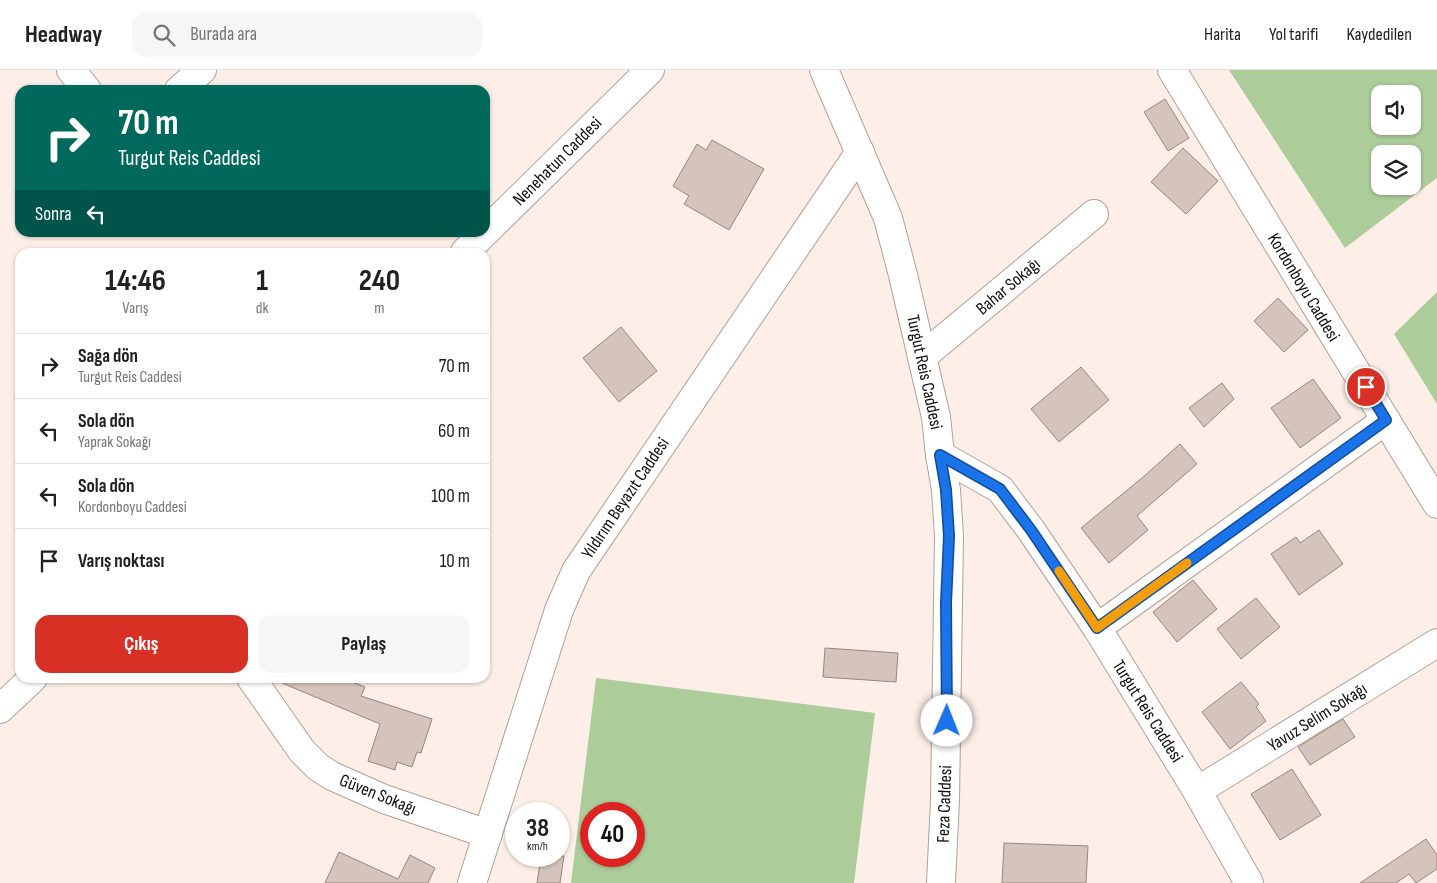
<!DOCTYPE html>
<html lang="tr">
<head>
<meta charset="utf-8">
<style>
	:root { --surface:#fff; --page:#f6f6f6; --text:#202124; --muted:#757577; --line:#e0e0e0; --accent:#d93025 }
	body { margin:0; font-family:"Sofia Sans Condensed",sans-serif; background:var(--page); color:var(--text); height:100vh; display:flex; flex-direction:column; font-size:19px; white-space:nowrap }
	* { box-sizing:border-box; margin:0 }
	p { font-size:16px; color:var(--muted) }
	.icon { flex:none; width:28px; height:28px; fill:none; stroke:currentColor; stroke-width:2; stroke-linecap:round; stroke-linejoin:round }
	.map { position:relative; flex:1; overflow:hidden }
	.details { position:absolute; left:15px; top:178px; width:475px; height:435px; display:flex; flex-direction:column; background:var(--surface); border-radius:15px; box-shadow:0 1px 4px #0004 }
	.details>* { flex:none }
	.top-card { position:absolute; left:15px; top:15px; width:475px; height:152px; border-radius:15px; box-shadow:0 1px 4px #0004; background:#00695c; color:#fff; overflow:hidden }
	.controls { position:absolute; left:1371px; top:15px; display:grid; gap:10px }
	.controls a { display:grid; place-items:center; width:50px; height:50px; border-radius:10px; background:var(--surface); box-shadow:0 1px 4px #0004; font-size:25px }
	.speed { position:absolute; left:505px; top:732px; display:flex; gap:10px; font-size:25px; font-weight:700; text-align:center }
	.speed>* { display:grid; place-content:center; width:65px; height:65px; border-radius:50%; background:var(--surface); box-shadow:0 1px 4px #0004; line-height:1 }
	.speed small { font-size:12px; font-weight:400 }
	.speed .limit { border:8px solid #d22; background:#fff; color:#111 }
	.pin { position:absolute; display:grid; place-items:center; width:42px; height:42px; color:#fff; margin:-21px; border:2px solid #fff; border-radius:50%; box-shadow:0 1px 5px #0007 }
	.me { position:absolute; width:55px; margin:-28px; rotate:1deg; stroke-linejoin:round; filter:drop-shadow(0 0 4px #0008) }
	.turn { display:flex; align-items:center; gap:18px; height:105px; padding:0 20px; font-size:22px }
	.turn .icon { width:65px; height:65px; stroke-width:2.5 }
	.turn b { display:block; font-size:35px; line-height:42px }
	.then { display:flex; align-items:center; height:48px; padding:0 20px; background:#0003; gap:10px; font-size:19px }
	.eta { display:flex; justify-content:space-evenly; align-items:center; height:85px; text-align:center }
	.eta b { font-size:30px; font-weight:700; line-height:35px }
	.cta { display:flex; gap:10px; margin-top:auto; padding:10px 20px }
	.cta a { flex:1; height:58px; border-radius:15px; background:var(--accent); color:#fff; font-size:20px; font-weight:700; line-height:58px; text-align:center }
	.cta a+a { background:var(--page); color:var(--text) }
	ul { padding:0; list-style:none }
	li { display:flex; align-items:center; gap:15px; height:65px; padding:0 20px; border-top:1px solid var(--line) }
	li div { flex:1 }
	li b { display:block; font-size:19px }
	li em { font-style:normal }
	header { display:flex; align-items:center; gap:30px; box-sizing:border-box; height:70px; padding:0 25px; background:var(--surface); border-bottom:1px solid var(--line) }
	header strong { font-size:24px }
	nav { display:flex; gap:28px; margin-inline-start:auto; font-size:18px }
	.search { width:350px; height:45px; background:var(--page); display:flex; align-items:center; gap:12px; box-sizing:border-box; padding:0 18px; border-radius:15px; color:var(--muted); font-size:19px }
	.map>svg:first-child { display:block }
</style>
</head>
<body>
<header>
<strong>Headway</strong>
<div class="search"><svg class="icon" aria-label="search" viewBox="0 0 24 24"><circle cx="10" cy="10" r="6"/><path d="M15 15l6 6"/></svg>Burada ara</div>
<nav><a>Harita</a><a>Yol tarifi</a><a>Kaydedilen</a></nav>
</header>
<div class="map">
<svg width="1437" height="813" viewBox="0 0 1437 813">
	<rect width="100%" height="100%" fill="#fdefe8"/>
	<g fill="#accc9a" fill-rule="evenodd">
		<path d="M 1229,0 L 1437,0 L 1437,108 L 1345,178 ZM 1380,24 L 1412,24 L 1412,56 L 1380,56 ZM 1380,84 L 1412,84 L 1412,116 L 1380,116 Z"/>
		<path d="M 1437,222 L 1437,334 L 1394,264 Z"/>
		<path d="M 596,608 L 875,643 L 854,813 L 571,813 ZM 591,744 L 634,744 L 634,786 L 591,786 Z"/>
	</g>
	<g fill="#d5c4bc" stroke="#96867f">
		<path d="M 1165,29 L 1189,68 L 1168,81 L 1144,42 Z"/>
		<path d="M 712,70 L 764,99 L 729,160 L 684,134 L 689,126 L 673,116 L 697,74 L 706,80 Z"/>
		<path d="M 1183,78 L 1218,111 L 1186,144 L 1151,112 Z"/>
		<path d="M 1278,228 L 1308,260 L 1284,282 L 1254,251 Z"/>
		<path d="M 621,257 L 657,301 L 619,332 L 583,288 Z"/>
		<path d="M 1081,297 L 1109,330 L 1059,372 L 1031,339 Z"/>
		<path d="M 1313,309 L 1341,348 L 1300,378 L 1271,338 Z"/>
		<path d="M 1222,313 L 1234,329 L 1204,357 L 1189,338 Z"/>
		<path d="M 1180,374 L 1197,394 L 1137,446 L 1148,460 L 1109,493 L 1081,458 L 1142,408 Z"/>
		<path d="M 1319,460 L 1343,494 L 1299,525 L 1271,484 L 1296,467 L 1300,473 Z"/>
		<path d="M 1193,510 L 1217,539 L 1177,572 L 1153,542 Z"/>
		<path d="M 1256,528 L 1280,557 L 1241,589 L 1217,559 Z"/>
		<path d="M 825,578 L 898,583 L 896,612 L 823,607 Z"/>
		<path d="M 270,608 L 342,608 L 365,617 L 361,626 L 432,649 L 421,683 L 417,682 L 412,697 L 397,692 L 395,700 L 368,691 L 380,654 Z"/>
		<path d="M 1241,612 L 1259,634 L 1256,637 L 1266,651 L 1230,679 L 1202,642 Z"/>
		<path d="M 1343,649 L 1355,667 L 1310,695 L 1298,677 Z"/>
		<path d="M 1292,699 L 1321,745 L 1280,770 L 1251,724 Z"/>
		<path d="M 1426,769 L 1437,785 L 1437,799 L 1416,813 L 1409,804 L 1396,813 L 1360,813 Z"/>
		<path d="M 1004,773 L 1088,776 L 1086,813 L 1002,813 Z"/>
		<path d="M 339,782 L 398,809 L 410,785 L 435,798 L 428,813 L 325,813 Z"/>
		<path d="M 541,786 L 564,786 L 560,813 L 537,813 Z"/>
	</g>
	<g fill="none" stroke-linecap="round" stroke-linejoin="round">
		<g stroke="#b0a098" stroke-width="30">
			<g id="minor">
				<path d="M 71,0 L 87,20"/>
				<path d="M 824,0 L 888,148 L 903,205 L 936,347 L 940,385 L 1000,419 L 1031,460 L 1097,558 L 1197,721 L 1249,813"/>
				<path d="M 1172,0 L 1437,434"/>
				<path d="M 179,20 L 202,0"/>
				<path d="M 465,182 L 650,0"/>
				<path d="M 922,287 L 1094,144"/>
				<path d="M 940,385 L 946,420 L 949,466 L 945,730 L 941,813"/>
				<path d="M 1097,558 L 1386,350"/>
				<path d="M 251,608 L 302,681 L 318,697 L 332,706 L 384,729 L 488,764"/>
				<path d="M 0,639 L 33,608"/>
				<path d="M 1197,721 L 1437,573"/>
				<path d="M 472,813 L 559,540 L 576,501 L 860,82"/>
			</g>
		</g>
		<use href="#minor" stroke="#fff" stroke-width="28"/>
	</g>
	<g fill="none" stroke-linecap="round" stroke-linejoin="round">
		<g stroke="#114b97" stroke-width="12">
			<path id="route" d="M 947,651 L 946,533 L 949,466 L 946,420 L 940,385 L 1000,419 L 1031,460 L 1097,558 L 1386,350 L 1366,317"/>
		</g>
		<use href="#route" stroke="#1a73e8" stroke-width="9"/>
		<path stroke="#f59e0b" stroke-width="9" d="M 1059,501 L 1097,558 L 1187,493"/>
	</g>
	<g text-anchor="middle" stroke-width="5" stroke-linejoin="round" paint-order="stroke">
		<g font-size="18" fill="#110c09" stroke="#fff">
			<text transform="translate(557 91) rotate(-45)" y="6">Nenehatun Caddesi</text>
			<text transform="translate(1008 216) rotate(-40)" y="6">Bahar Sokağı</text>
			<text transform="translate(1304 217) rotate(59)" y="6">Kordonboyu Caddesi</text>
			<text transform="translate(925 302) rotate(78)" y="6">Turgut Reis Caddesi</text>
			<text transform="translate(625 428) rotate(-56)" y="6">Yıldırım Beyazıt Caddesi</text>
			<text transform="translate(1148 641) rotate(58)" y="6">Turgut Reis Caddesi</text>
			<text transform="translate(1317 647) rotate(-32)" y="6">Yavuz Selim Sokağı</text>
			<text transform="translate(378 724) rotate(22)" y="6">Güven Sokağı</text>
			<text transform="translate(944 734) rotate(-88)" y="6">Feza Caddesi</text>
		</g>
	</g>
</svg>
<div class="controls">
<a><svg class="icon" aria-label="sound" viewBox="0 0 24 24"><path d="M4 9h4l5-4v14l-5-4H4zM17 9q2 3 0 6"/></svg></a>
<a><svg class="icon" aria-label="layers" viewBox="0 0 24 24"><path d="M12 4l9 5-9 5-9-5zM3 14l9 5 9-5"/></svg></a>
</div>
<div class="speed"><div>38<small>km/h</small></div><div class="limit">40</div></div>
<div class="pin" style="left:1366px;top:317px;background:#d93025"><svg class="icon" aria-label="arrive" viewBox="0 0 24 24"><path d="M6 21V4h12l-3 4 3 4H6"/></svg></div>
<svg class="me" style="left:947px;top:651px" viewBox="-20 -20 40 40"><circle r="19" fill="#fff"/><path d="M0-13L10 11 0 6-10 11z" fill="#1a73e8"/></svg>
<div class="top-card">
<div class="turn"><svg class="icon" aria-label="right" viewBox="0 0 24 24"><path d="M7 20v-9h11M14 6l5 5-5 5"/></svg><div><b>70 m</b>Turgut Reis Caddesi</div></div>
<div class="then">Sonra<svg class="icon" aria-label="left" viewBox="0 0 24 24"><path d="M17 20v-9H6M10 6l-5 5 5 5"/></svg></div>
</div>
<section class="details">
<div class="eta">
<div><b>14:46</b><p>Varış</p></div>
<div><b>1</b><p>dk</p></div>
<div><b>240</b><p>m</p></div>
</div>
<ul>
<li><svg class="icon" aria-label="right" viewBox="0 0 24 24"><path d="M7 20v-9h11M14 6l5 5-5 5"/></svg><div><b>Sağa dön</b><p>Turgut Reis Caddesi</p></div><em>70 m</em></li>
<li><svg class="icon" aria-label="left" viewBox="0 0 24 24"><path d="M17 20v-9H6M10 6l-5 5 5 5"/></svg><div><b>Sola dön</b><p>Yaprak Sokağı</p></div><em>60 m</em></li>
<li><svg class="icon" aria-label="left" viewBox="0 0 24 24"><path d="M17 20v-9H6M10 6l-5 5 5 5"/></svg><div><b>Sola dön</b><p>Kordonboyu Caddesi</p></div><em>100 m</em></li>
<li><svg class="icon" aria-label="arrive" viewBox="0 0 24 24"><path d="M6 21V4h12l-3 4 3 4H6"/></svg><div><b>Varış noktası</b></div><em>10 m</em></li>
</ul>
<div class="cta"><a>Çıkış</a><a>Paylaş</a></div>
</section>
</div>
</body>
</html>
